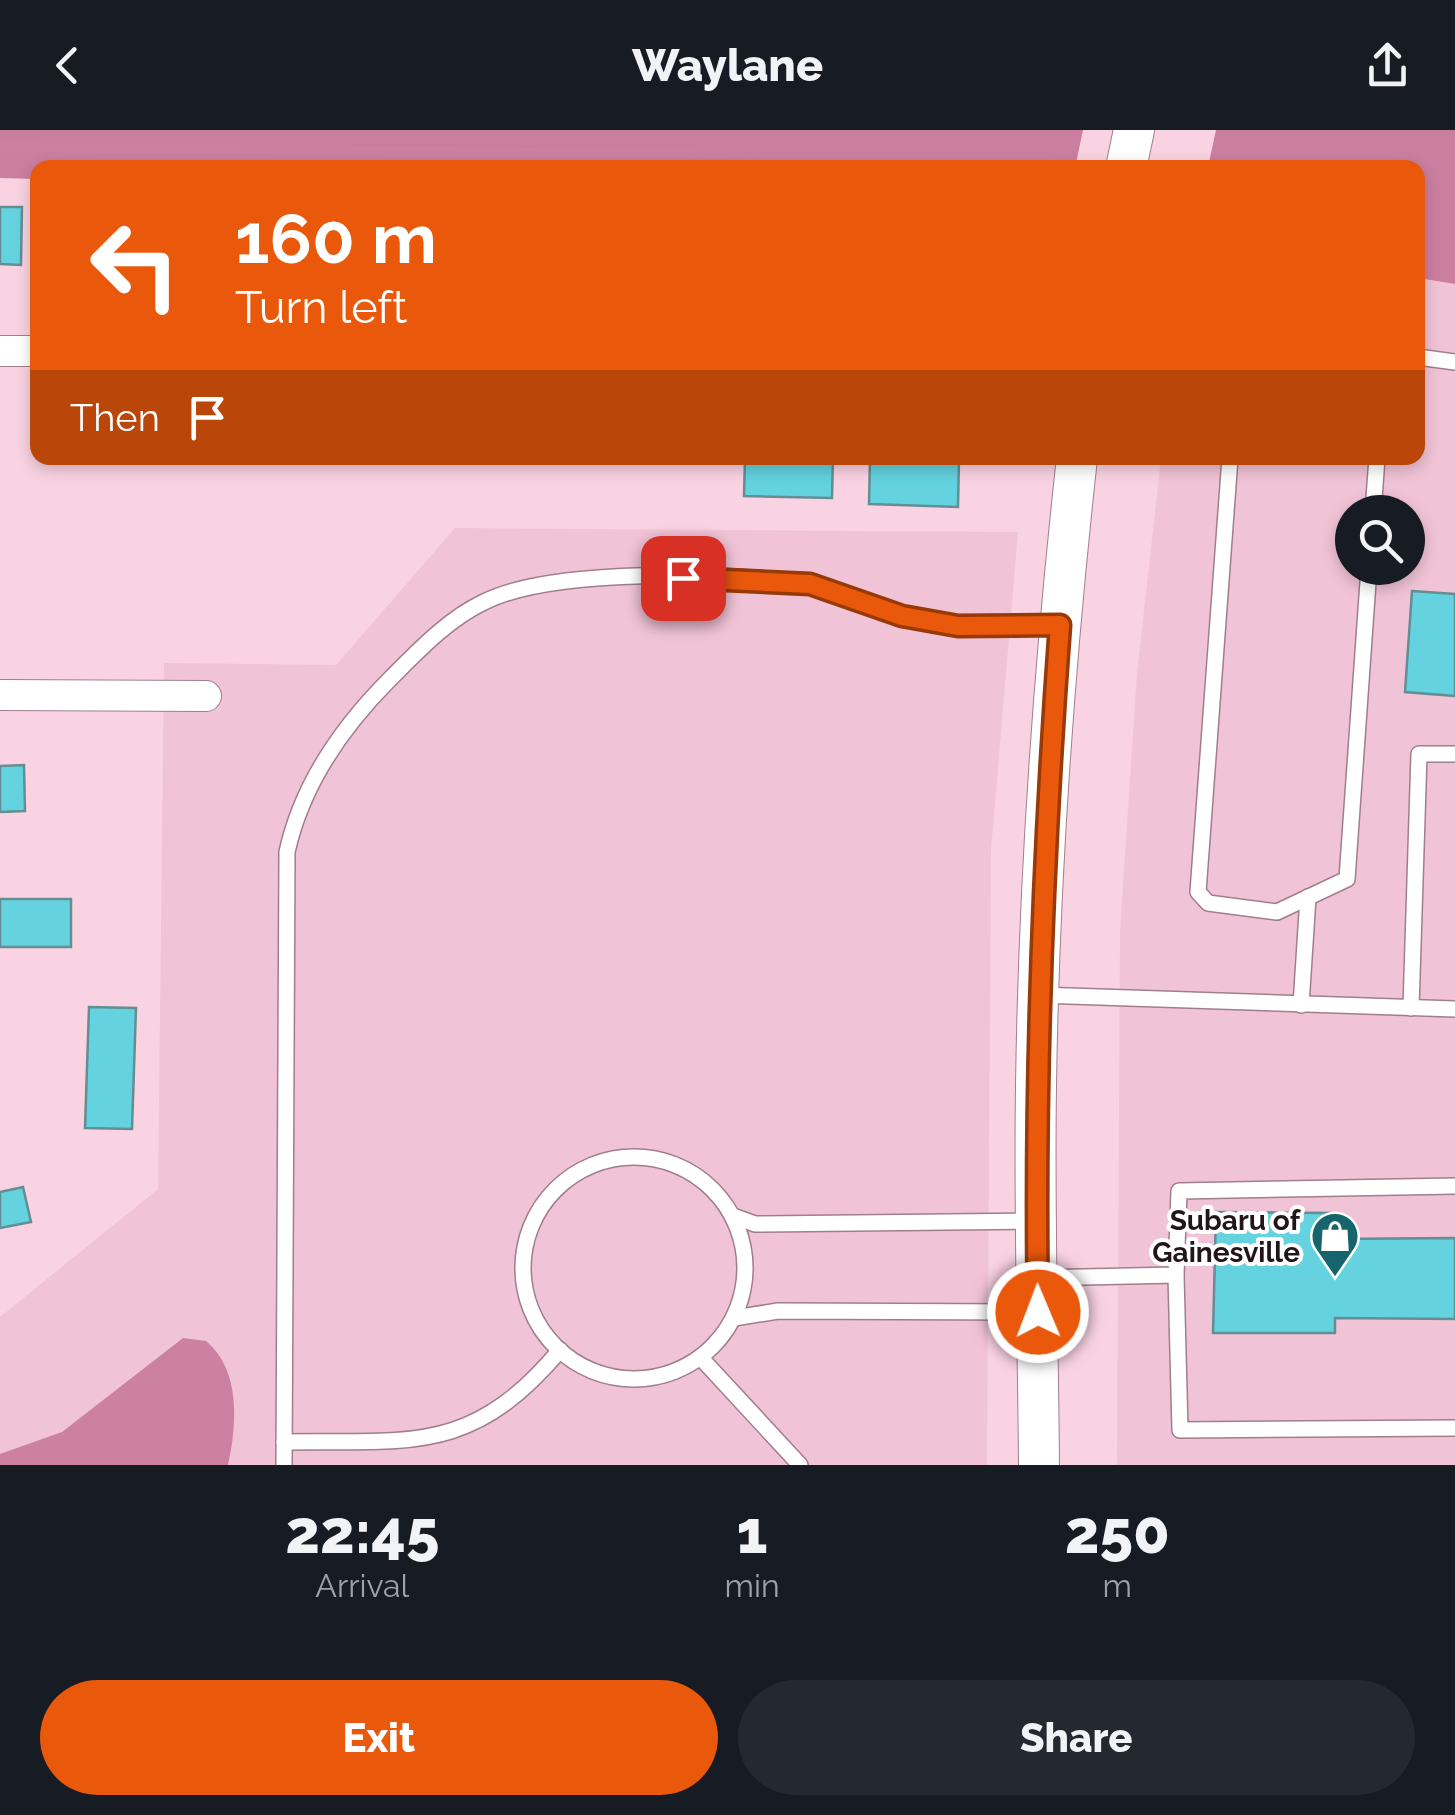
<!DOCTYPE html>
<html lang="en">
<head>
<meta charset="utf-8">
<style>
	:root { --surface:#171b24; --page:#242831; --text:#f1f3f6; --muted:#9ea1a6; --accent:#ea580c }
	body { margin:0; font-family:Raleway,sans-serif; background:var(--page); color:var(--text); height:100vh; display:flex; flex-direction:column; font-size:38px; white-space:nowrap }
	* { box-sizing:border-box; margin:0 }
	p { font-size:32px; color:var(--muted) }
	.icon { flex:none; width:55px; height:55px; fill:none; stroke:currentColor; stroke-width:2; stroke-linecap:round; stroke-linejoin:round }
	.map { position:relative; height:1335px; overflow:hidden }
	.drawer { display:flex; flex-direction:column; background:var(--surface); flex:1 }
	.drawer>* { flex:none }
	.banner { position:absolute; left:30px; top:30px; width:1395px; height:305px; border-radius:20px; box-shadow:0 5px 15px #0003; background:#ea580c; color:#fff; overflow:hidden }
	.tools { position:absolute; left:1335px; top:365px; display:grid; gap:20px }
	.tools a { display:grid; place-items:center; width:90px; height:90px; border-radius:50%; background:var(--surface); box-shadow:0 5px 15px #0003; font-size:50px }
	.pin { position:absolute; display:grid; place-items:center; width:85px; height:85px; color:#fff; margin:-42px; border-radius:20px; box-shadow:0 5px 15px #0006 }
	.me { position:absolute; width:110px; margin:-55px; rotate:359deg; stroke-linejoin:round; filter:drop-shadow(0 0 8px #0008) }
	.turn { display:flex; align-items:center; gap:35px; height:210px; padding:0 40px; font-size:45px }
	.turn .icon { width:130px; height:130px; stroke-width:2.5 }
	.turn b { display:block; font-size:70px; line-height:85px }
	.then { display:flex; align-items:center; height:95px; padding:0 40px; background:#0003; gap:20px; font-size:38px }
	.eta { display:flex; justify-content:space-evenly; align-items:center; height:170px; text-align:center }
	.eta b { font-size:60px; font-weight:800; line-height:70px }
	.button { display:flex; gap:20px; margin-top:auto; padding:20px 40px }
	.button a { flex:1; height:115px; border-radius:60px; background:var(--accent); color:#fff; font-size:40px; font-weight:800; line-height:115px; text-align:center }
	.button a+a { background:var(--page); color:var(--text) }
	header { display:flex; justify-content:space-between; align-items:center; height:130px; padding:0 40px; background:var(--surface); font-size:45px; font-weight:800 }
	.map>svg:first-child { display:block }
</style>
</head>
<body>
<header><svg class="icon" aria-label="back" viewBox="0 0 24 24"><path d="M15 5l-7 7 7 7"/></svg>Waylane<svg class="icon" aria-label="share" viewBox="0 0 24 24"><path d="M12 15V3M7 8l5-5 5 5M5 13v7h14v-7"/></svg></header>
<div class="map">
<svg width="1455" height="1335" viewBox="0 0 1455 1335">
	<rect width="100%" height="100%" fill="#fad3e2"/>
	<g fill="#f1c3d6" fill-rule="evenodd">
		<path d="M 1418,148 L 1455,154 L 1455,1335 L 1117,1335 L 1120,801 L 1137,543 L 1161,328 L 1418,328 ZM 1352,382 L 1408,382 L 1408,438 L 1352,438 Z"/>
		<path d="M 455,398 L 1018,402 L 991,720 L 987,1335 L 0,1335 L 0,1187 L 158,1059 L 164,533 L 336,535 Z"/>
	</g>
	<g fill="#cb7fa0">
		<path d="M 0,0 L 1083,0 L 1075,38 L 38,38 L 37,49 L 0,48 Z"/>
		<path d="M 1216,0 L 1455,0 L 1455,154 L 1418,148 L 1418,38 L 1208,37 Z"/>
	</g>
	<path fill="#cd81a2" d="M 183,1208 L 206,1211 C 241,1240 237,1295 228,1335 L 0,1335 L 0,1324 L 62,1302 Z"/>
	<g fill="none" stroke-linecap="round" stroke-linejoin="round">
		<path stroke="#cd81a2" stroke-width="9" d="M 0,17 L 1045,28"/>
	</g>
	<g fill="#64d2df" stroke="#638e93" stroke-width="2.5">
		<path d="M 0,77 L 22,77 L 21,135 L 0,134 Z"/>
		<path d="M 745,328 L 833,328 L 832,368 L 744,366 Z"/>
		<path d="M 870,328 L 959,328 L 958,377 L 869,374 Z"/>
		<path d="M 1412,461 L 1455,464 L 1455,566 L 1405,562 Z"/>
		<path d="M 24,635 L 25,681 L 0,682 L 0,636 Z"/>
		<rect x="0" y="769" width="71" height="48"/>
		<path d="M 89,877 L 136,878 L 132,999 L 85,998 Z"/>
		<path d="M 23,1057 L 31,1092 L 0,1098 L 0,1062 Z"/>
		<path d="M 1216,1082 L 1330,1083 L 1333,1109 L 1455,1108 L 1455,1189 L 1335,1188 L 1335,1203 L 1213,1203 Z"/>
	</g>
	<g fill="none" stroke-linecap="round" stroke-linejoin="round">
		<g stroke="#a17e8c" stroke-width="18">
			<g id="service">
				<path d="M 1418,227 L 1455,232"/>
				<path d="M 1230,328 L 1198,762 L 1208,773 L 1277,782 L 1347,749 L 1369,438"/>
				<path d="M 1373,382 L 1377,328"/>
				<path d="M 1039,865 L 1455,879"/>
				<path d="M 1301,875 L 1308,767"/>
				<path d="M 1411,878 L 1419,624 L 1455,624"/>
				<circle cx="634" cy="1138" r="111"/>
				<path d="M 733,1086 L 755,1094 L 1033,1091"/>
				<path d="M 1176,1145 L 1180,1300 L 1455,1298"/>
				<path d="M 1037,1148 L 1176,1145 L 1179,1061 L 1455,1056"/>
				<path d="M 734,1188 L 778,1181 L 1034,1182"/>
				<path d="M 701,1228 L 800,1335"/>
				<path d="M 284,1312 C 410,1310 471,1326 560,1220"/>
				<path d="M 284,1335 L 287,722 C 302,654 341,598 390,549 C 418,521 448,489 484,472 C 551,438 732,442 808,454 C 839,459 870,478 901,486 C 953,500 1007,498 1060,495"/>
			</g>
		</g>
		<g stroke="#a17e8c" stroke-width="32">
			<g id="minor">
				<path d="M 0,221 L 38,221"/>
				<path d="M 0,565 L 206,566"/>
			</g>
		</g>
		<g stroke="#a17e8c" stroke-width="42">
			<g id="tertiary">
				<path d="M 1126,38 L 1134,0"/>
				<path d="M 1039,1335 C 1038,1209 1034,1082 1036,956 C 1039,746 1054,536 1077,328"/>
			</g>
		</g>
		<use href="#service" stroke="#fff" stroke-width="15"/>
		<use href="#minor" stroke="#fff" stroke-width="30"/>
		<use href="#tertiary" stroke="#fff" stroke-width="40"/>
	</g>
	<g fill="none" stroke-linecap="round" stroke-linejoin="round">
		<g stroke="#983908" stroke-width="25">
			<path id="route" d="M 683,448 L 810,454 L 902,486 L 958,496 L 1060,495 C 1043,724 1034,952 1038,1182"/>
		</g>
		<use href="#route" stroke="#ea580c" stroke-width="18"/>
	</g>
	<defs>
		<g id="shop-pin" transform="scale(2.5)"><path d="M0 17L-7.5 6A9.5 9.5 0 1 1 7.5 6Z" fill="#17656c" stroke="#fff"/><path d="M-5-2.5h2.3a2.7 3.5 0 0 1 5.4 0H5L5.5 6h-11ZM-1.5-2.5h3a1.5 2.3 0 0 0-3 0Z" fill="#fff"/></g>
	</defs>
	<g fill-rule="evenodd">
		<use href="#shop-pin" x="1335" y="1106"/>
	</g>
	<g text-anchor="middle" stroke-width="8" stroke-linejoin="round" paint-order="stroke">
		<g font-size="28" font-weight="bold" fill="#22151a" stroke="#fff" text-anchor="end">
			<text x="1300" y="1100">Subaru of<tspan x="1300" dy="32">Gainesville</tspan></text>
		</g>
	</g>
</svg>
<div class="tools">
<a><svg class="icon" aria-label="search" viewBox="0 0 24 24"><circle cx="10" cy="10" r="6"/><path d="M15 15l6 6"/></svg></a>
</div>
<div class="pin" style="left:683px;top:448px;background:#d93025"><svg class="icon" aria-label="arrive" viewBox="0 0 24 24"><path d="M6 21V4h12l-3 4 3 4H6"/></svg></div>
<svg class="me" style="left:1038px;top:1182px" viewBox="-20 -20 40 40"><circle r="17" fill="#ea580c" stroke="#fff" stroke-width="3"/><path d="M0-11L8 9 0 5-8 9z" fill="#fff"/></svg>
<div class="banner">
<div class="turn"><svg class="icon" aria-label="left" viewBox="0 0 24 24"><path d="M17 20v-9H6M10 6l-5 5 5 5"/></svg><div><b>160 m</b>Turn left</div></div>
<div class="then">Then<svg class="icon" aria-label="arrive" viewBox="0 0 24 24"><path d="M6 21V4h12l-3 4 3 4H6"/></svg></div>
</div>
</div>
<section class="drawer">
<div class="eta">
<div><b>22:45</b><p>Arrival</p></div>
<div><b>1</b><p>min</p></div>
<div><b>250</b><p>m</p></div>
</div>
<div class="button"><a>Exit</a><a>Share</a></div>
</section>
</body>
</html>
